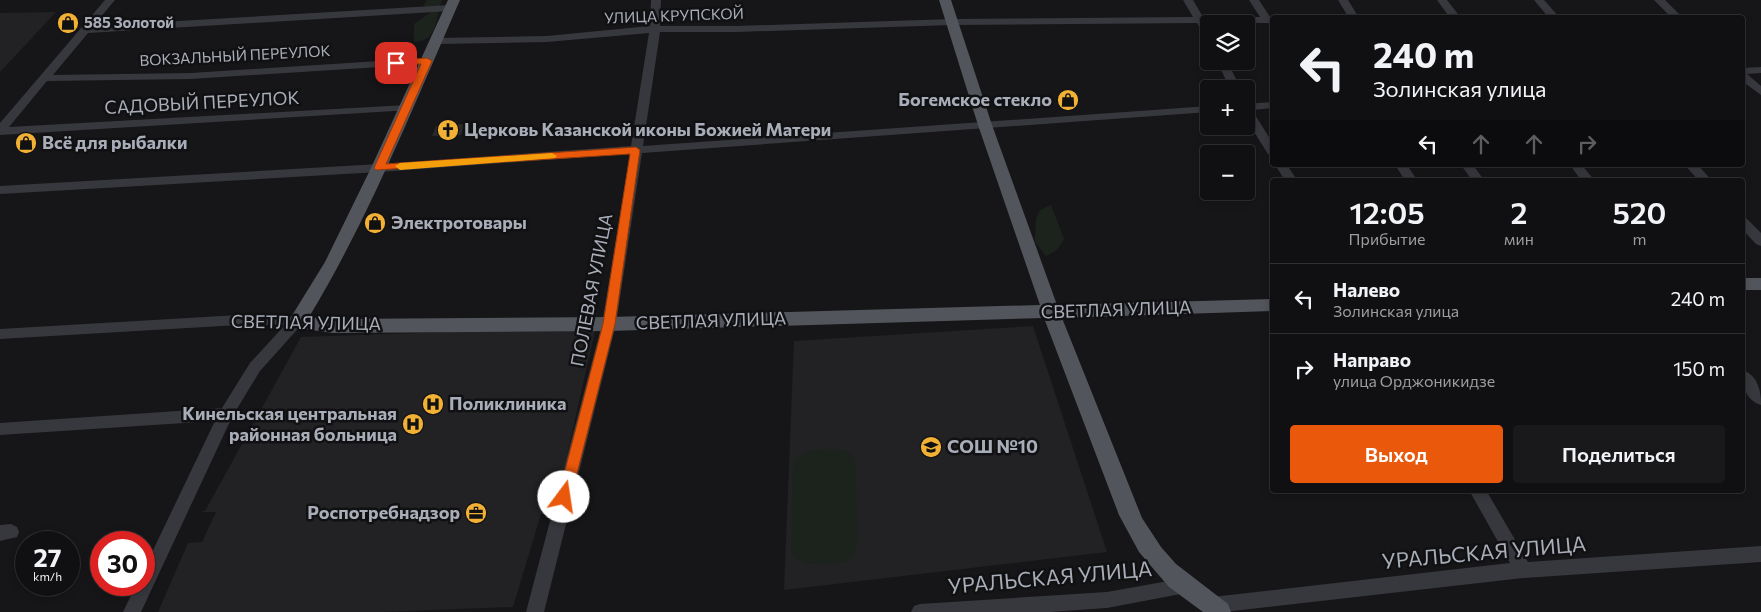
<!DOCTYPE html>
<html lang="ru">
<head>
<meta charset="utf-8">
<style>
	:root { --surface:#101012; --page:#19191b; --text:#f1f3f6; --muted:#9c9d9f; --line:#303032; --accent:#ea580c }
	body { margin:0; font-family:Commissioner,sans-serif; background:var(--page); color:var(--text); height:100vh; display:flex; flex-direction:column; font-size:19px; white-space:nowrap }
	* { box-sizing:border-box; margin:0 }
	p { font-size:16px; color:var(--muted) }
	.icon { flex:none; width:28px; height:28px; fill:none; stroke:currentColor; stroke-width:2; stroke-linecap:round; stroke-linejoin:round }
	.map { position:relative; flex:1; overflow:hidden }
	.sheet { position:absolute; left:1270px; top:178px; width:475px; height:315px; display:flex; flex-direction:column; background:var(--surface); border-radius:5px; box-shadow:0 2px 8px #0003,0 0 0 1px var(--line) }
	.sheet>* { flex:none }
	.banner { position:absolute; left:1270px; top:15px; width:475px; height:152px; border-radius:5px; box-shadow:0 2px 8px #0003,0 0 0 1px var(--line); background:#101012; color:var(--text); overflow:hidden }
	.controls { position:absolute; left:1200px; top:15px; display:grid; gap:10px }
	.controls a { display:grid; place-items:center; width:55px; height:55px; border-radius:5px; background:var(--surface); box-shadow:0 2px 8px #0003,0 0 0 1px var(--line); font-size:25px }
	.speed { position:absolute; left:15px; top:531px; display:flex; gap:10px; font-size:25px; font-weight:700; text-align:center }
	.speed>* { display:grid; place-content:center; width:65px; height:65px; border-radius:50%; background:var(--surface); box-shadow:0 2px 8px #0003,0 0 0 1px var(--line); line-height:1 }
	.speed small { font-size:12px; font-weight:400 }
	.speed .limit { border:8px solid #d22; background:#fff; color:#111 }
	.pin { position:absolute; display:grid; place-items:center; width:42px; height:42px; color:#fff; margin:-21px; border-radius:10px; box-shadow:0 2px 8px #0006 }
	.me { position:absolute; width:55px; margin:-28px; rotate:14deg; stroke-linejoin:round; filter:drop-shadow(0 0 4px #0008) }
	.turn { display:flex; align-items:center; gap:18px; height:105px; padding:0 20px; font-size:22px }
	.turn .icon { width:65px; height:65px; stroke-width:2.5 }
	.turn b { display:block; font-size:35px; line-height:42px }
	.lanes { display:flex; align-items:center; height:48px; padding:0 20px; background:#0003; justify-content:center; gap:25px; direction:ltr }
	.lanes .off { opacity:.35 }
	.eta { display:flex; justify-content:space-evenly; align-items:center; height:85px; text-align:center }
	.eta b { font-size:30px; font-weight:600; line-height:35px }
	.primary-button { display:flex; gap:10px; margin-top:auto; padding:10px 20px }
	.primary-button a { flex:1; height:58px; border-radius:5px; background:var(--accent); color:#fff; font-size:20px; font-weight:600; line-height:58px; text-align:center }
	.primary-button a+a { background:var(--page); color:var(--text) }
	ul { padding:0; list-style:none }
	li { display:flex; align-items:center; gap:15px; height:70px; padding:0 20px; border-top:1px solid var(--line) }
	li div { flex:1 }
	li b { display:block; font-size:19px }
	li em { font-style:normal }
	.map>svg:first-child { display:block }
</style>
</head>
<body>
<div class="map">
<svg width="1761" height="612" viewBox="0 0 1761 612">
	<rect width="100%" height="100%" fill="#161618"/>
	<g fill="#222225">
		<path d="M 56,12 L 0,72 L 0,13 Z"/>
		<path d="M 1033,326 L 1107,552 L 784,590 L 794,341 Z"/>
		<path d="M 595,331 L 554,513 L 541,514 L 513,607 L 381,612 L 158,612 L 188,543 L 202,542 L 216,512 L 200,512 L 205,511 L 301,337 L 446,332 Z"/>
	</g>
	<g fill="#1c231d">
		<path d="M 427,0 L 442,0 C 435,18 439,41 414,42 L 414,24 L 431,12 L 424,5 Z"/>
		<path d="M 1051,205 L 1064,239 L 1057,250 L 1046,256 L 1035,242 L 1036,219 L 1040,210 Z"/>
		<path d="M 816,450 C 830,450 850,445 856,462 L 857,544 L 854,557 L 848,561 L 840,563 L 808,564 L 794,558 L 791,552 L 793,468 C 796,456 804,452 816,450 Z"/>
	</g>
	<path fill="#29292c" d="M 464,124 L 461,135 L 432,136 L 436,126 Z"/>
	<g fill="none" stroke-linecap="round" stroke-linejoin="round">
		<g fill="#37383d" fill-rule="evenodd">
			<path d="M 105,0 L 115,0 L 93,26 L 450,5 L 455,8 L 450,11 L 88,33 L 53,75 L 191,73 L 427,58 L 432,61 L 427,64 L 191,79 L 47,81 L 9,127 L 407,105 L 411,106 L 411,110 L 0,135 L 0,123 Z"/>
			<path d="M 651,0 L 661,0 L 660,26 L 736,26 L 952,19 L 1193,17 L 1183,0 L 1193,0 L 1203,17 L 1260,17 L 1249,0 L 1259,0 L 1270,17 L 1274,18 L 1272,23 L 1207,23 L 1209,39 L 1205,38 L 1197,23 L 952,25 L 736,32 L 660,32 L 643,146 L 1209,106 L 1209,112 L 642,153 L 616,324 L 544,612 L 526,612 L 602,324 L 630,154 L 379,172 L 0,194 L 0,186 L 379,164 L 631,146 L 649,33 L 547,42 L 436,44 L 431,41 L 436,38 L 547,36 L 650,26 Z"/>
			<path d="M 1338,0 L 1348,0 L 1359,18 L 1349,18 Z"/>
			<path d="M 1437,0 L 1447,0 L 1461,18 L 1450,18 Z"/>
			<path d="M 1534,0 L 1544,0 L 1560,18 L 1549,18 Z"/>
			<path d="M 1654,0 L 1665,0 L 1683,18 L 1672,18 Z"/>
			<path d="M 1217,61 L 1227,61 L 1241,89 L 1230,89 Z"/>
			<path d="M 1761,67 L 1761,73 L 1747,74 L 1761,86 L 1761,95 L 1742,81 L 1742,68 Z"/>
			<path d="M 1272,102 L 1272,108 L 1252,110 L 1272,142 L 1272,155 L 1268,154 L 1246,119 L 1246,104 Z"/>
			<path d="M 1275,165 L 1287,165 L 1297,180 L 1285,180 Z"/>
			<path d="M 1395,165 L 1407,165 L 1417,180 L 1405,180 Z"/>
			<path d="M 1461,165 L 1473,165 L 1484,180 L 1472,180 Z"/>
			<path d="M 1570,165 L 1582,165 L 1594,180 L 1581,180 Z"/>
			<path d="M 1685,165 L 1698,165 L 1711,180 L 1698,180 Z"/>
			<path d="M 1742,217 L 1746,218 L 1761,233 L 1761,246 L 1756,244 L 1742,229 Z"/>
			<path d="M 257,314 L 297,317 L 302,318 L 304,322 L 260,371 L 232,417 L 141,612 L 123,612 L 136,585 L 144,585 L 144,569 L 215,421 L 0,435 L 0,423 L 222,408 L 250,363 L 284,326 L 257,324 L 0,339 L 0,329 Z"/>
			<path d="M 1742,370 C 1758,375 1761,391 1761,405 C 1745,400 1742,385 1742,370 Z"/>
			<path d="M 1469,490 L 1486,490 L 1528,562 L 1761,546 L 1761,562 L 1523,578 L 1224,612 L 1206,611 L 1203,605 L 1206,599 L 1212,597 L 1510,563 Z"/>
			<path d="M 11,524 L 17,527 L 19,532 L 17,537 L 0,541 L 0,525 Z"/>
			<path d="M 1185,578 L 1191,580 L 1194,586 L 1191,592 L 1107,608 L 1050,612 L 911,612 L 914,606 L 920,604 L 1107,592 Z"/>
		</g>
		<g fill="#53555c" fill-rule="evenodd">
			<path d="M 448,0 L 460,0 C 413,107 370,216 309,317 L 333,319 L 609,317 L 1040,305 L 978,125 L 939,0 L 951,0 L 992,125 L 1057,305 L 1272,299 L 1272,311 L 1062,318 L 1142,518 L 1161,547 L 1176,564 L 1228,604 L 1231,612 L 1203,612 L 1169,587 L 1139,552 L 1119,515 L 1044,318 L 609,331 L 333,333 L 291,327 L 288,322 L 325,262 L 371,168 Z"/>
			<rect x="1742" y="278" width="19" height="12"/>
		</g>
	</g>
	<path fill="#ea580c" stroke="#983908" d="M 427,58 L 432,61 L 386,164 L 636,147 L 640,150 L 615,324 L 571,497 L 569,501 L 560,501 L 558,497 L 603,324 L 630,154 L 376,170 L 374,168 L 421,64 L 396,65 L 391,63 L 396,60 Z"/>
	<path fill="#f59e0b" d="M 552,153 L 557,156 L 555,158 L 400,170 L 395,166 L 400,163 Z"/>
	<defs>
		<g id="shop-disc" transform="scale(1.125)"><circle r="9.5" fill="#f2b134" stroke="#111113"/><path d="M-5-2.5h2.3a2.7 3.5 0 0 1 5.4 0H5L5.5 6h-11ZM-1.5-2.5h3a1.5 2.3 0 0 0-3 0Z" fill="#111"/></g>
		<g id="church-disc" transform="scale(1.125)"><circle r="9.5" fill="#f2b134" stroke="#111113"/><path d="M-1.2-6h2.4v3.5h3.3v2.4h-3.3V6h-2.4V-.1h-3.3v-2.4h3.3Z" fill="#111"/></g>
		<g id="hospital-disc" transform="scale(1.125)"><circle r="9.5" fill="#f2b134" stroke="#111113"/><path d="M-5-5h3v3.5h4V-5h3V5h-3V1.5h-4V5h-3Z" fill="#111"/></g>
		<g id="school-disc" transform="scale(1.125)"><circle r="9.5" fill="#f2b134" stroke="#111113"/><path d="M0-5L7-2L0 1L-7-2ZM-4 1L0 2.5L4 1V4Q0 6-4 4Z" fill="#111"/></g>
		<g id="office-disc" transform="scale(1.125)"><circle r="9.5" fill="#f2b134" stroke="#111113"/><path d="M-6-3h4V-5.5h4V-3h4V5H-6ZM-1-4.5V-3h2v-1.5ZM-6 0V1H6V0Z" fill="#111"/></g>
	</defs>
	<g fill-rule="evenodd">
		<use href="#shop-disc" x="68" y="23"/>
		<use href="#shop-disc" x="1068" y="100"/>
		<use href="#church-disc" x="448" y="130"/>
		<use href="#shop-disc" x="26" y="143"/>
		<use href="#shop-disc" x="375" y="223"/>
		<use href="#hospital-disc" x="433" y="404"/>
		<use href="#hospital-disc" x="413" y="424"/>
		<use href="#school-disc" x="931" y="447"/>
		<use href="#office-disc" x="476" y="513"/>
	</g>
	<g text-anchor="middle" stroke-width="5" stroke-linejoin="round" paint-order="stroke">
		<g font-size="15" fill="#a8adb8" stroke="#111113">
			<text transform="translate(674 16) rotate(-2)" y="5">УЛИЦА КРУПСКОЙ</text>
			<text transform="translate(235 56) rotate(-3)" y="5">ВОКЗАЛЬНЫЙ ПЕРЕУЛОК</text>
		</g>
		<g font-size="15" font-weight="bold" fill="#a8adb8" stroke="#111113" text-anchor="start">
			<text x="84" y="28">585 Золотой</text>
		</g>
		<g font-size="18" font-weight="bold" fill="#a8adb8" stroke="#111113" text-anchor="start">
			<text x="1052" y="106" text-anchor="end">Богемское стекло</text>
			<text x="464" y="136">Церковь Казанской иконы Божией Матери</text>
			<text x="42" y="149">Всё для рыбалки</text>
			<text x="391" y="229">Электротовары</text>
			<text x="449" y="410">Поликлиника</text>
			<text x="397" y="420" text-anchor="end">Кинельская центральная<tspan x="397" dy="21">районная больница</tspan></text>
			<text x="947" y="453">СОШ №10</text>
			<text x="460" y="519" text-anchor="end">Роспотребнадзор</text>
		</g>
		<g font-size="18" fill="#a8adb8" stroke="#111113">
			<text transform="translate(202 103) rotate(-3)" y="6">САДОВЫЙ ПЕРЕУЛОК</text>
			<text transform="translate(592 290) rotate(-79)" y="6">ПОЛЕВАЯ УЛИЦА</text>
			<text transform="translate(1116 310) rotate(-2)" y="6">СВЕТЛАЯ УЛИЦА</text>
			<text transform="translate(711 321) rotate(-2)" y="6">СВЕТЛАЯ УЛИЦА</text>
			<text transform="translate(306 323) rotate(1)" y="6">СВЕТЛАЯ УЛИЦА</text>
		</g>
		<g font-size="21" fill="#a8adb8" stroke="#111113">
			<text transform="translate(1484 553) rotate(-5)" y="7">УРАЛЬСКАЯ УЛИЦА</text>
			<text transform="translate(1050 578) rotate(-5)" y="7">УРАЛЬСКАЯ УЛИЦА</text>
		</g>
	</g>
</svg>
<div class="controls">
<a><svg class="icon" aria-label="layers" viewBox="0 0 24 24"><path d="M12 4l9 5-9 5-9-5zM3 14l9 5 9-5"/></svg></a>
<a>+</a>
<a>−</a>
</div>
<div class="speed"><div>27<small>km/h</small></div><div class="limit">30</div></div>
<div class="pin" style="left:396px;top:63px;background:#d93025"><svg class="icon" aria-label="arrive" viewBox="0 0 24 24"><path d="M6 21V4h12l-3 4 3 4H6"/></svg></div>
<svg class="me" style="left:564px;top:497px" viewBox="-20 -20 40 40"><circle r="19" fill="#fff"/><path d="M0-13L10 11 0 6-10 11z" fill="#ea580c"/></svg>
<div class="banner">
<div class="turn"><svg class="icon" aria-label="left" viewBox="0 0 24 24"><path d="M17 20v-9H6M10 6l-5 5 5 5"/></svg><div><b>240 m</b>Золинская улица</div></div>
<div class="lanes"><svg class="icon" aria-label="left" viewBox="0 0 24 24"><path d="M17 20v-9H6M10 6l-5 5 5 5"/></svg><svg class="icon off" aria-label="ahead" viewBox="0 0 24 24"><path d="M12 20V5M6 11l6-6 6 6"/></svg><svg class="icon off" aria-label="ahead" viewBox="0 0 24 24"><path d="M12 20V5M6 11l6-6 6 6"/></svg><svg class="icon off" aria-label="right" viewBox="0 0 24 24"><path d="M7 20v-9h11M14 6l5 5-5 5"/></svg></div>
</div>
<section class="sheet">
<div class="eta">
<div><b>12:05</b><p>Прибытие</p></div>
<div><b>2</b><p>мин</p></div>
<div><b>520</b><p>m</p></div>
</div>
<ul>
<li><svg class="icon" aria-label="left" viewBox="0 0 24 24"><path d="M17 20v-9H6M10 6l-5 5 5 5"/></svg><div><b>Налево</b><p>Золинская улица</p></div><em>240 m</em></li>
<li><svg class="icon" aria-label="right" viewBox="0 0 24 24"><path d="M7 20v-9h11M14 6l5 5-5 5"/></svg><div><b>Направо</b><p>улица Орджоникидзе</p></div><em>150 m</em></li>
</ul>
<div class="primary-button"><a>Выход</a><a>Поделиться</a></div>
</section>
</div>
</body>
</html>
